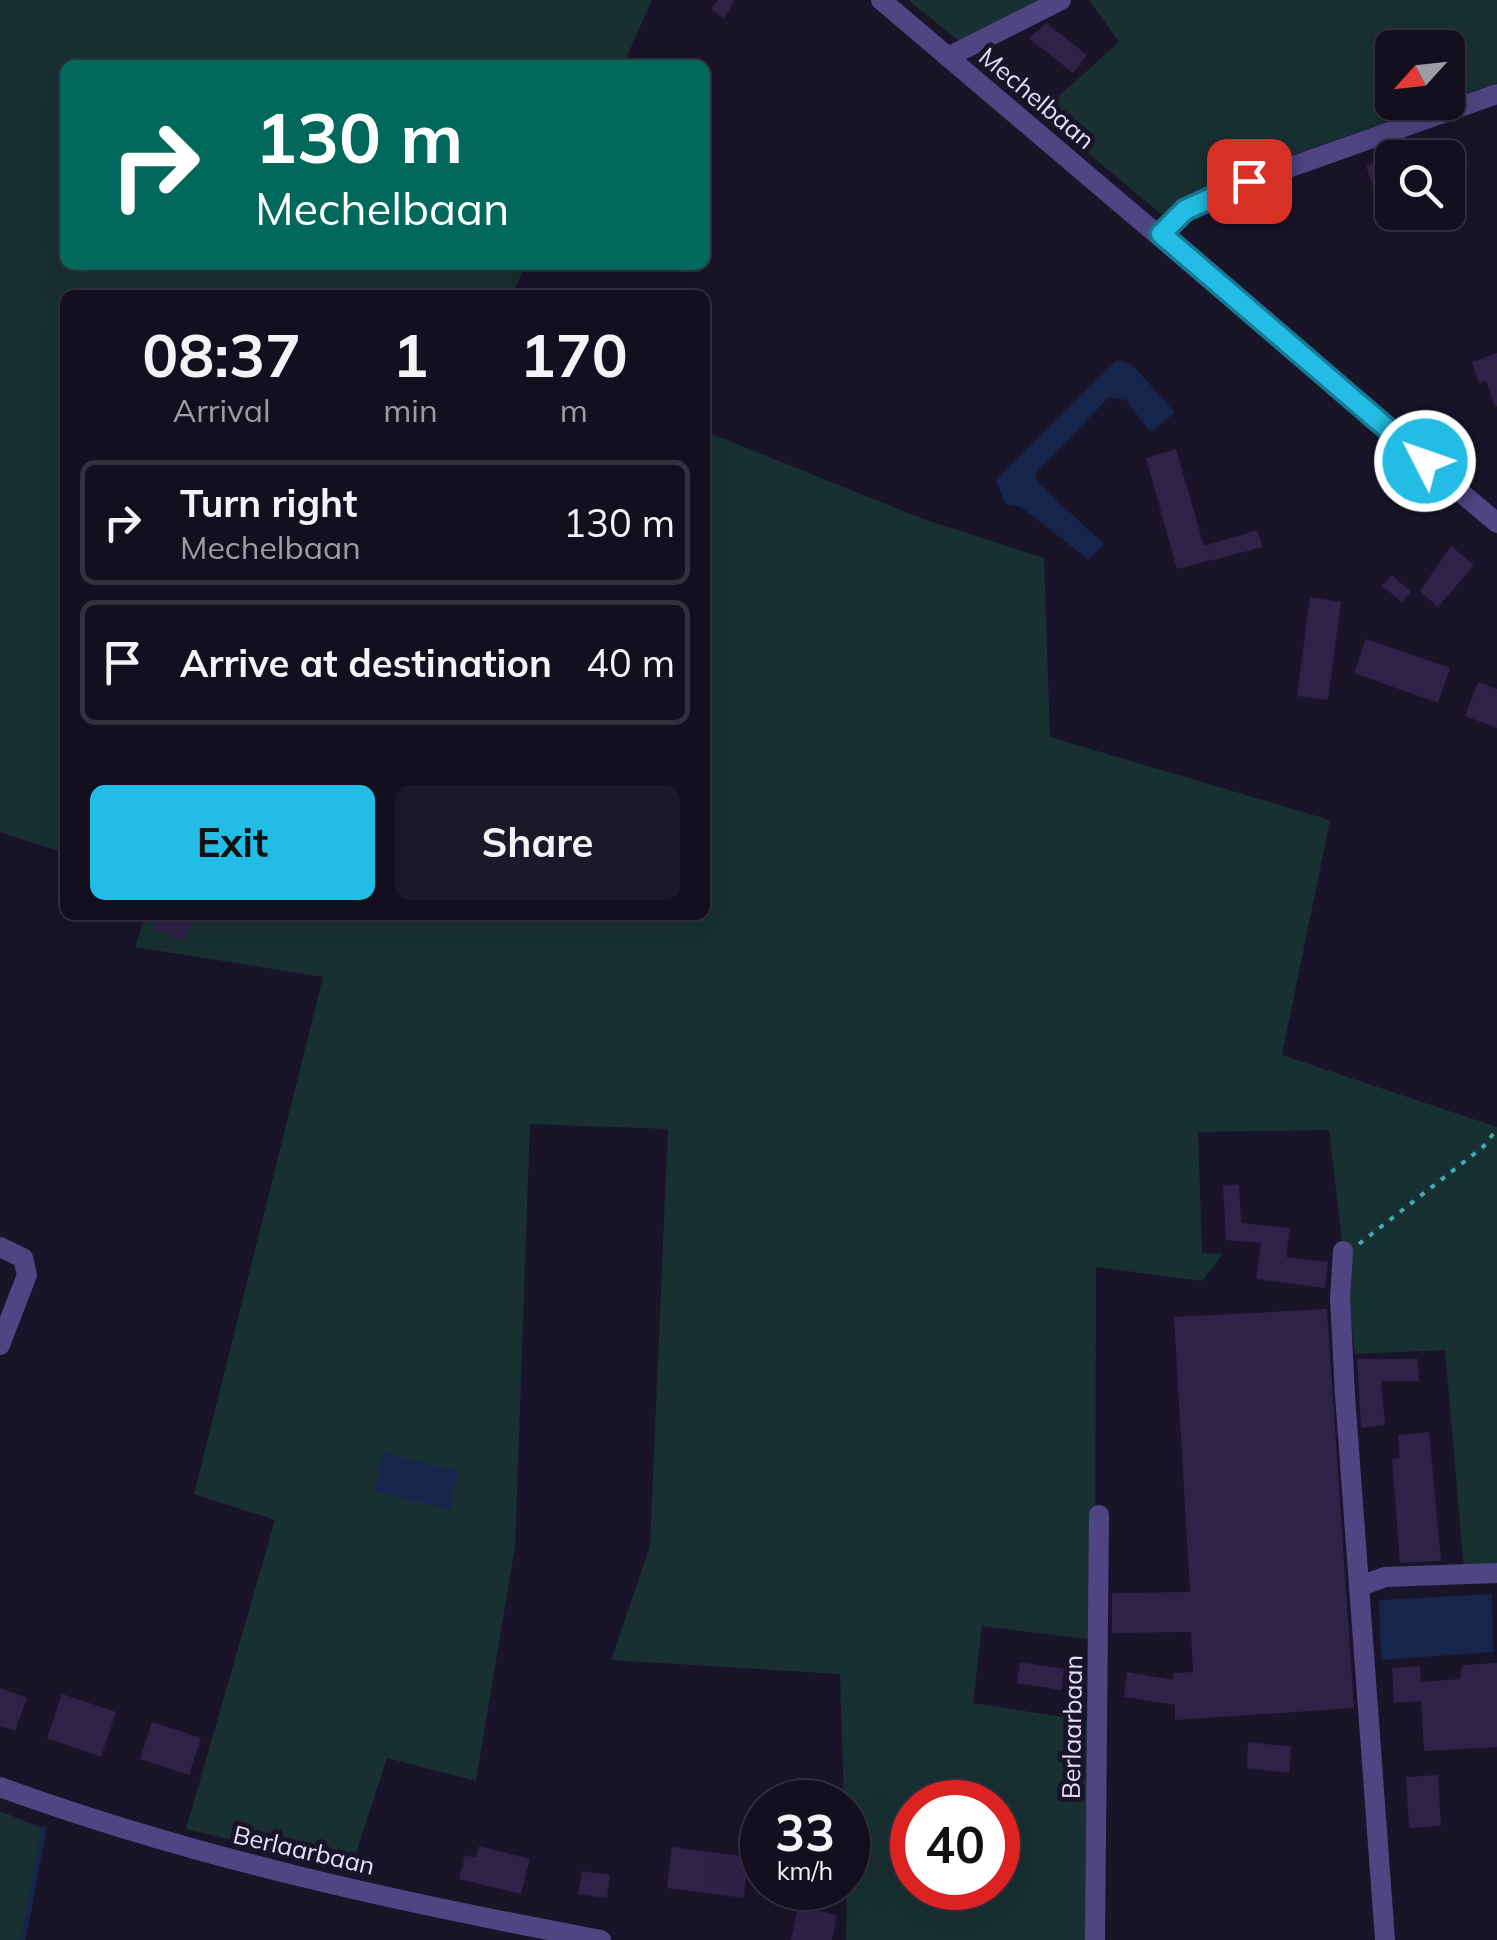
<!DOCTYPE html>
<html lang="en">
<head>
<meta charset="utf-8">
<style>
	:root { --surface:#140f1f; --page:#1d1828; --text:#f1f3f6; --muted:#9d9ca4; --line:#332f3d; --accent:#23bce4 }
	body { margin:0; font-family:Mulish,sans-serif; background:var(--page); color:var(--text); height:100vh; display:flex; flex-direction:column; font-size:38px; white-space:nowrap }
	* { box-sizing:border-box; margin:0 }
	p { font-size:32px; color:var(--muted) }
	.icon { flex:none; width:55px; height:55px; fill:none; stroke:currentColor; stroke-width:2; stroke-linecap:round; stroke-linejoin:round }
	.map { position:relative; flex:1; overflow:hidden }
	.sheet { position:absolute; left:60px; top:290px; width:650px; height:630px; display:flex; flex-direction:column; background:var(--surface); border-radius:15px; box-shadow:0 10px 40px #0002,0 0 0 2px var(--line) }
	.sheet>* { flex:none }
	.guide { position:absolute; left:60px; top:60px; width:650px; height:210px; border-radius:15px; box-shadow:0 10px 40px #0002,0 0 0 2px var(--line); background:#00695c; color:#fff; overflow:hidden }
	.needle { width:65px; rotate:243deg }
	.tools { position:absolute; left:1375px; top:30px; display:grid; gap:20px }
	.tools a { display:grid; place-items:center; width:90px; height:90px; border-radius:15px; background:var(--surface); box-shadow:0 10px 40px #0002,0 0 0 2px var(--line); font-size:50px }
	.speed { position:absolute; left:740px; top:1780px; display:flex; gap:20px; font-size:50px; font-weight:700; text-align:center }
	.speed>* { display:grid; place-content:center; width:130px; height:130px; border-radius:50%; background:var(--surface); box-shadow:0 10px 40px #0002,0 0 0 2px var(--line); line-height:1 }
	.speed small { font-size:25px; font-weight:400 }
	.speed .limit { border:15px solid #d22; background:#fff; color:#111 }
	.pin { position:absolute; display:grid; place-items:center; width:85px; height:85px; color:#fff; margin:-42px; border-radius:20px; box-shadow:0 5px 15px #0006 }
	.me { position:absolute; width:110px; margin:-55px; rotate:311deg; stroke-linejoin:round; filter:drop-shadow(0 0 8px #0008) }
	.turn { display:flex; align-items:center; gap:35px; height:210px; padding:0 30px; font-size:45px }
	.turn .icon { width:130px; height:130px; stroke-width:2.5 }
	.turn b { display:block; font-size:70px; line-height:85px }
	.eta { display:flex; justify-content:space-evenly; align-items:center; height:170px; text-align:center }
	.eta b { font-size:60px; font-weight:700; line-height:70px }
	.action { display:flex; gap:20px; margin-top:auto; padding:20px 30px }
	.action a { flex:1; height:115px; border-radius:15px; background:var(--accent); color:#111; font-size:40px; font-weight:700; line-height:115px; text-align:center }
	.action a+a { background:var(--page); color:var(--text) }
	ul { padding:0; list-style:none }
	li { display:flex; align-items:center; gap:30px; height:125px; margin:0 20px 15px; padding:0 10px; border:5px solid var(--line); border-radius:15px }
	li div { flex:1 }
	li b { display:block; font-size:38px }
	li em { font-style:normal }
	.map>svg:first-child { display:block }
</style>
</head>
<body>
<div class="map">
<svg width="1497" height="1940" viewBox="0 0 1497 1940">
	<rect width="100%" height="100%" fill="#1a1429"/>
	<g fill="#183032" fill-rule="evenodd">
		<path d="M 0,0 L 652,0 L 623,65 L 65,65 L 65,265 L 526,265 L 512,295 L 65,295 L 65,853 L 0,832 Z"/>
		<path d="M 908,0 L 1052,0 L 963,44 Z"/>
		<path d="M 1089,0 L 1497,0 L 1497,83 L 1448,100 L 1448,48 L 1392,48 L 1392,102 L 1441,103 L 1216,182 L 1162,215 L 1040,113 L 1119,42 Z"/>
		<path d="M 705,431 L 923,519 L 1044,558 L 1050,737 L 1330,820 L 1282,1055 L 1497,1127 L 1497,1566 L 1464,1571 L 1445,1350 L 1355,1354 L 1329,1130 L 1198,1132 L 1202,1253 L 1223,1254 L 1202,1281 L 1096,1267 L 1095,1640 L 982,1626 L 973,1703 L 1095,1722 L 1092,1940 L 846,1940 L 848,1802 L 844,1802 L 840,1674 L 611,1660 L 650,1546 L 668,1129 L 530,1124 L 515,1547 L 476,1781 L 387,1758 L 351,1868 L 186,1829 L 275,1520 L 194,1494 L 323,977 L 135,947 L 145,915 L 705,915 ZM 912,1802 L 998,1802 L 998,1888 L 912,1888 Z"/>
		<path d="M 0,1811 L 44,1829 L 23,1940 L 0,1940 Z"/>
	</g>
	<g fill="#16254b">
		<path d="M 1117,360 L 1132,364 L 1175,413 L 1150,432 L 1126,400 L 1109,397 L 1035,474 L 1037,482 L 1104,544 L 1089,560 L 1021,507 L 1005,504 L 996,480 Z"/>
		<path d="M 382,1453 L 458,1472 L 450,1509 L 375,1492 Z"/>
		<path d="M 1492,1594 L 1493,1652 L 1381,1660 L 1379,1600 Z"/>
	</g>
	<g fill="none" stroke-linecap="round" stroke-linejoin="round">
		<path stroke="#16254b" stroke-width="5" d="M 23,1940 L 44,1829"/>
	</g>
	<g fill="#2e2248">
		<path d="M 718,0 L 734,0 L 724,19 L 711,9 Z"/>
		<path d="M 1046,23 L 1087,55 L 1073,73 L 1029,38 Z"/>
		<path d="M 1392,157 L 1392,200 L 1379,204 L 1366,166 Z"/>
		<path d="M 1497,353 L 1497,406 L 1495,407 L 1486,381 L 1479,383 L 1472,362 Z"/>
		<path d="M 1176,449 L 1204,546 L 1257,530 L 1263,547 L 1177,569 L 1146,458 Z"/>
		<path d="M 1451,546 L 1474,565 L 1438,607 L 1420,591 Z"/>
		<path d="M 1392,575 L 1411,592 L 1402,602 L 1382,586 Z"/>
		<path d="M 1310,597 L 1341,602 L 1328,700 L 1297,696 Z"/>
		<path d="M 1366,639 L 1450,668 L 1438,703 L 1354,673 Z"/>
		<path d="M 1478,682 L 1497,689 L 1497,728 L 1465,716 Z"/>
		<path d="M 158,915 L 194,915 L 184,941 L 153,929 Z"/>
		<path d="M 1239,1184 L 1241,1223 L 1290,1228 L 1286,1257 L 1328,1262 L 1325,1288 L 1256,1279 L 1261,1243 L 1226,1240 L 1223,1186 Z"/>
		<path d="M 1327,1309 L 1354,1708 L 1175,1720 L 1175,1705 L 1124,1697 L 1127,1672 L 1174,1680 L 1173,1673 L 1193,1672 L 1191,1632 L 1112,1633 L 1112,1593 L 1190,1592 L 1174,1317 Z"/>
		<path d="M 1357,1359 L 1418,1359 L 1419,1381 L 1381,1381 L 1385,1425 L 1361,1428 Z"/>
		<path d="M 1429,1432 L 1441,1561 L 1400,1563 L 1392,1459 L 1400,1458 L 1398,1435 Z"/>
		<path d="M 1020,1662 L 1064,1669 L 1061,1690 L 1017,1683 Z"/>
		<path d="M 1497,1663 L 1497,1747 L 1424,1751 L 1421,1701 L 1394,1703 L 1392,1668 L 1420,1666 L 1421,1682 L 1460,1679 L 1462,1665 Z"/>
		<path d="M 0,1688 L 27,1698 L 15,1731 L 0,1726 Z"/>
		<path d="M 62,1694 L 116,1712 L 101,1757 L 47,1738 Z"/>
		<path d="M 152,1722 L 201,1738 L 189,1775 L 140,1759 Z"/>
		<path d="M 1248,1742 L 1291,1747 L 1289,1773 L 1247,1768 Z"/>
		<path d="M 1438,1775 L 1441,1826 L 1409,1828 L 1406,1777 Z"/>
		<path d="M 479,1846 L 530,1859 L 521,1894 L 459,1879 L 465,1855 L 476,1858 Z"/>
		<path d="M 672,1847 L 748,1857 L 744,1898 L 667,1888 Z"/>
		<path d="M 582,1871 L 610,1875 L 607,1898 L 578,1894 Z"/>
		<path d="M 798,1906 L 837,1915 L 832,1940 L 791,1940 Z"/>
	</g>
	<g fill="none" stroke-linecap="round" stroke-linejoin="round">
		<path stroke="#40aaaf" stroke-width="4" stroke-dasharray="5 8" stroke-linecap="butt" d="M 1359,1244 L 1483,1147 L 1497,1129"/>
		<g stroke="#4e4582" stroke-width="20">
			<path d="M 881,0 L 1497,523"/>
			<path d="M 948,57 L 1061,0"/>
			<path d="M 1161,235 L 1185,210 L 1223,191 L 1497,94"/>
			<path d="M 0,1247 L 23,1258 L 27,1275 L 0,1345"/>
			<path d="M 1343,1251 L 1340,1298 L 1345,1395 L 1385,1940"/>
			<path d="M 1360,1586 L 1385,1577 L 1497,1573"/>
			<path d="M 0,1787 C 195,1858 398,1902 601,1940"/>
			<path d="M 1095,1940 L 1099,1515"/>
		</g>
	</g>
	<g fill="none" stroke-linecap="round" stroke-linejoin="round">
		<g stroke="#177a94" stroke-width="25">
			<path id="route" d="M 1249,181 L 1185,210 L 1161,234 L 1425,461"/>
		</g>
		<use href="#route" stroke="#23bce4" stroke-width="18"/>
	</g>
	<g text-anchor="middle" stroke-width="10" stroke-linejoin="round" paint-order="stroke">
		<g font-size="25" fill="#e6e0fb" stroke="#1a1429">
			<text transform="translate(1037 98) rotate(40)" y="9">Mechelbaan</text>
			<text transform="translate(1072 1727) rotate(-89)" y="9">Berlaarbaan</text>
			<text transform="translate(304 1850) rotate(13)" y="9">Berlaarbaan</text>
		</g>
	</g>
</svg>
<div class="tools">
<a><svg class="needle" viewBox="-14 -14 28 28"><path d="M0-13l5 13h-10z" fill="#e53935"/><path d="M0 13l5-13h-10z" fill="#9d9ca4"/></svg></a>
<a><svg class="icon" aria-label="search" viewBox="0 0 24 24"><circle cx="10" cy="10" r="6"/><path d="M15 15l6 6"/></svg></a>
</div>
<div class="speed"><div>33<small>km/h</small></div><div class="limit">40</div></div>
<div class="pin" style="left:1249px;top:181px;background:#d93025"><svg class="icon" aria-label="arrive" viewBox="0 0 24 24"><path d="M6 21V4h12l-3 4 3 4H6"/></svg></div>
<svg class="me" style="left:1425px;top:461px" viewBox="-20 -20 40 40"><circle r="17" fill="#23bce4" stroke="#fff" stroke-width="3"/><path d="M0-11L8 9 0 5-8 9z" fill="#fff"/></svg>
<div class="guide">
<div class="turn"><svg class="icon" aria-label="right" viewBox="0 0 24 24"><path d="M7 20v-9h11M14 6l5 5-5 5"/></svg><div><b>130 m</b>Mechelbaan</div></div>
</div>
<section class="sheet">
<div class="eta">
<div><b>08:37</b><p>Arrival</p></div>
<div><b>1</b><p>min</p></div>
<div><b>170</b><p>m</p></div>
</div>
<ul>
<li><svg class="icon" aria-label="right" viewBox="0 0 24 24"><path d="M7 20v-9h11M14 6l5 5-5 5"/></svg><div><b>Turn right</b><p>Mechelbaan</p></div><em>130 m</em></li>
<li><svg class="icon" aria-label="arrive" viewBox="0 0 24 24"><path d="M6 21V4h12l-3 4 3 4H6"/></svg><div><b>Arrive at destination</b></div><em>40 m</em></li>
</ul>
<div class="action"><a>Exit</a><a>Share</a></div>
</section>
</div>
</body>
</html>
